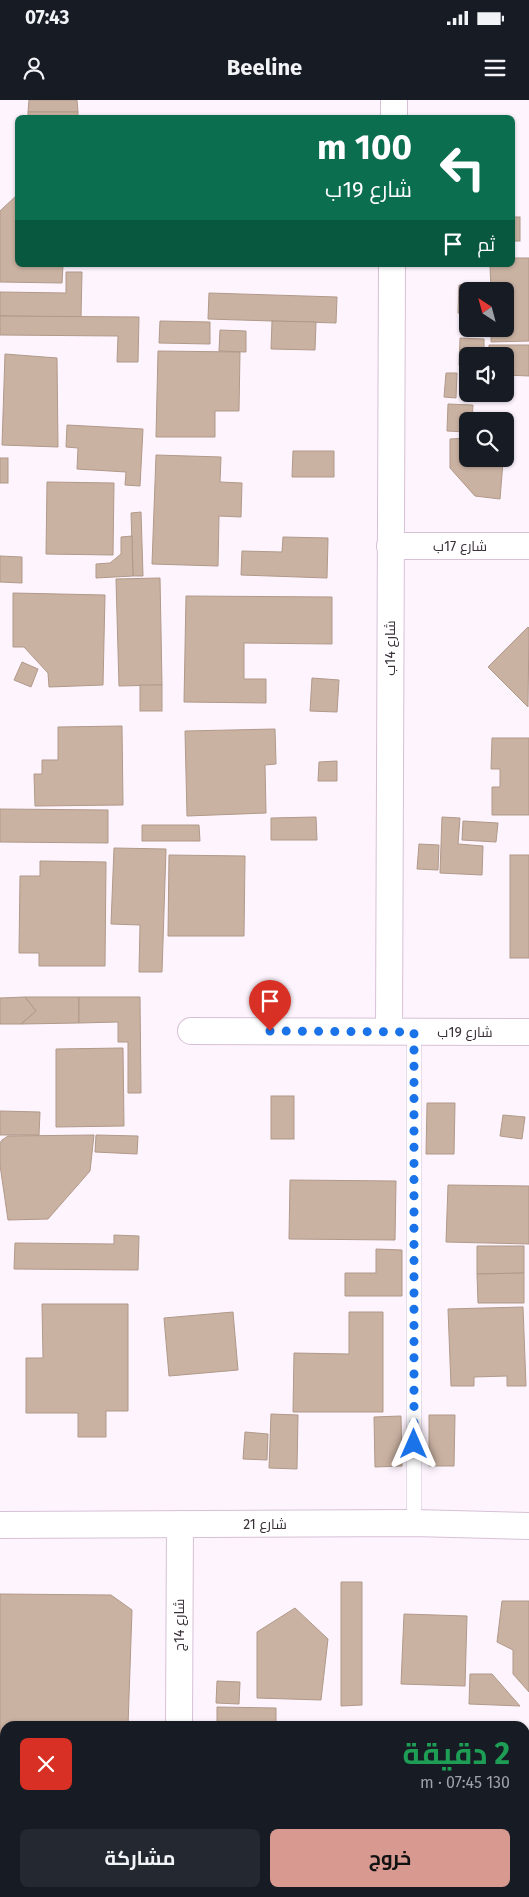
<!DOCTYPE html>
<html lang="ar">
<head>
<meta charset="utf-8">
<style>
	:root { --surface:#171b24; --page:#242831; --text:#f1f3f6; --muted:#9ea1a6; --accent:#d79990 }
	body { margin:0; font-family:"Fira Sans",Cairo,sans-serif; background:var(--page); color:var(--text); direction:rtl; height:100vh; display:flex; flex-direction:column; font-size:19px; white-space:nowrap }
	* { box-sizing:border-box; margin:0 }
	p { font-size:16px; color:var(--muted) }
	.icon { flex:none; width:28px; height:28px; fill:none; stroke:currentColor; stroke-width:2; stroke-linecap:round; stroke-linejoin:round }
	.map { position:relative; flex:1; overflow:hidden; direction:ltr }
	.side { position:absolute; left:0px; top:1621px; width:530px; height:176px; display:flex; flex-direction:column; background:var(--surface); border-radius:15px 15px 0 0; box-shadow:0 1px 4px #0004; direction:rtl }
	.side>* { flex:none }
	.guide { position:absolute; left:15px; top:15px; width:500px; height:152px; border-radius:8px; box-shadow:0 1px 4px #0004; direction:rtl; background:#0b6e4f; color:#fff; overflow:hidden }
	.needle { width:32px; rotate:324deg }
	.buttons { position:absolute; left:459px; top:182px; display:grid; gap:10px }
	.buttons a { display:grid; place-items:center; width:55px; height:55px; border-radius:8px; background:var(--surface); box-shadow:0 1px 4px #0004; font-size:25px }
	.pin { position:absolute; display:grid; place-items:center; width:42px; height:42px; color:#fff; margin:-51px -21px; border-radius:50% 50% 50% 0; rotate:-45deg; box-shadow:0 0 5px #0007 }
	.pin .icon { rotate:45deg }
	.me { position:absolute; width:55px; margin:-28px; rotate:0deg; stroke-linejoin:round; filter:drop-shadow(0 0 4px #0008) }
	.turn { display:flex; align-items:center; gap:18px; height:105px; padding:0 20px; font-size:22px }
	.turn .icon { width:65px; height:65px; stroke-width:2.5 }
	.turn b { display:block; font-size:35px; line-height:42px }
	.then { display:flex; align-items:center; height:48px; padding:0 20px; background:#0003; gap:10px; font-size:19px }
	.round { display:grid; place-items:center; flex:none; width:52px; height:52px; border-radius:8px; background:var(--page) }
	.overview { display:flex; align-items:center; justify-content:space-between; height:85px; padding:0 20px }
	h1 { font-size:30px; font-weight:700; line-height:38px; color:#1e9e55 }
	.button { display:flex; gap:10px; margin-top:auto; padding:10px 20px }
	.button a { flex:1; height:58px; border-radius:8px; background:var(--accent); color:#111; font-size:20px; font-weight:700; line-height:58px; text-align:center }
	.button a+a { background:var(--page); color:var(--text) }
	.status { display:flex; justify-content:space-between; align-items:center; height:35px; padding:0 25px; background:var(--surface); direction:ltr }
	.status svg { height:14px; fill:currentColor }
	header { display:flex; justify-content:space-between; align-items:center; height:65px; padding:0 20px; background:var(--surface); font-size:22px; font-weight:700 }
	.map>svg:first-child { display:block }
</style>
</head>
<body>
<div class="status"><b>07:43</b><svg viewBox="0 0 49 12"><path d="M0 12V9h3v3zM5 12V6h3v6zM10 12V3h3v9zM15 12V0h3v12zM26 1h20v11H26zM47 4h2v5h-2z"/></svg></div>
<header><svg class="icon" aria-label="menu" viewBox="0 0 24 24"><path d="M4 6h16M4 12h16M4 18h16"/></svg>Beeline<svg class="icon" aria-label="person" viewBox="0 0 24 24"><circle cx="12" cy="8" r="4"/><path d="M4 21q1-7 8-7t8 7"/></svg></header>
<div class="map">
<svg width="529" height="1797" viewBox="0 0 529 1797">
	<rect width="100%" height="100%" fill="#fdf4fd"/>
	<g fill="#cab2a2" stroke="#b1998a">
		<path d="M 29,0 L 77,0 L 78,12 L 28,12 Z"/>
		<rect x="28" y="12" width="50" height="6"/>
		<path d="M 18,94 L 18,165 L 63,165 L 62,183 L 0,182 L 0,111 Z"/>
		<rect x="512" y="117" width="8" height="24"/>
		<path d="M 512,158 L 529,158 L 529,241 L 491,242 L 491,229 L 505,229 L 505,191 L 491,191 L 490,165 L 512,165 Z"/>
		<path d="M 66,172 L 82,172 L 81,217 L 0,216 L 0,192 L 66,193 Z"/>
		<path d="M 459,185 L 473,185 L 472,191 L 468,191 L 468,214 L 458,213 Z"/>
		<path d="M 209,193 L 337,197 L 336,223 L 208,219 Z"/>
		<path d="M 0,216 L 139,217 L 138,262 L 117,262 L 118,236 L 0,235 Z"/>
		<path d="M 160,221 L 210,222 L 210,244 L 159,243 Z"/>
		<path d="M 272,221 L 316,222 L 315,250 L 271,249 Z"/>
		<path d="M 220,230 L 246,231 L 246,252 L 219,251 Z"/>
		<path d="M 460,238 L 484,239 L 484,256 L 468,256 L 468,266 L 459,265 Z"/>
		<path d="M 489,245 L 529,245 L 529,276 L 505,275 L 505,256 L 489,256 Z"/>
		<path d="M 158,251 L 240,252 L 239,311 L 215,311 L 215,337 L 156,337 Z"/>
		<path d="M 5,254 L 57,258 L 58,347 L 2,345 Z"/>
		<path d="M 446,273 L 457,273 L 456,298 L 444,297 Z"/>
		<path d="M 448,304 L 473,305 L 472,321 L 468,321 L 468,332 L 447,331 Z"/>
		<path d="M 67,325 L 143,329 L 140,386 L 125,385 L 126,372 L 77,369 L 78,348 L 66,347 Z"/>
		<path d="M 468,338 L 468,359 L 480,359 L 483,362 L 503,362 L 500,399 L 475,396 L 450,368 L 450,339 Z"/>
		<path d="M 293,351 L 334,351 L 334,377 L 292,377 Z"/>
		<path d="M 156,355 L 221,357 L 220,382 L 242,383 L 241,417 L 219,416 L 218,466 L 152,464 Z"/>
		<rect x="0" y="358" width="8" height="25"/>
		<path d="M 47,382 L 114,383 L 113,455 L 46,454 Z"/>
		<path d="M 141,412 L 143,476 L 133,476 L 131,413 Z"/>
		<path d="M 132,436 L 133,476 L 96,478 L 96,464 L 110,463 L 121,454 L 121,437 Z"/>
		<path d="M 283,437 L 328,438 L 327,478 L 241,475 L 242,451 L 282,452 Z"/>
		<path d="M 0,456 L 22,457 L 22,483 L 0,482 Z"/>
		<path d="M 160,478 L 162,585 L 119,586 L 116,479 Z"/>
		<path d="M 13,493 L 105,495 L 103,585 L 49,587 L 48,573 L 24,547 L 13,547 Z"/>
		<path d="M 186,496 L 332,497 L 332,544 L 244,543 L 244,579 L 266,579 L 266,603 L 184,602 Z"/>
		<path d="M 528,527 L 529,528 L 528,607 L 488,567 Z"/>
		<path d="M 22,562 L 38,569 L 31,587 L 14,580 Z"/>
		<path d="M 312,578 L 339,580 L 337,612 L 310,611 Z"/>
		<rect x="140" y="585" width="22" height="26"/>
		<path d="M 122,626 L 123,705 L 35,706 L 34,674 L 42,674 L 42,660 L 58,660 L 58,627 Z"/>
		<path d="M 275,629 L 276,664 L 265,665 L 266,713 L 187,716 L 185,631 Z"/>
		<path d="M 492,638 L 529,638 L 529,715 L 492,715 L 492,687 L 500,687 L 500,669 L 491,669 Z"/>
		<path d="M 337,661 L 337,681 L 318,681 L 319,662 Z"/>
		<path d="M 0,709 L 108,710 L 108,743 L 0,742 Z"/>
		<path d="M 316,717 L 317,740 L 271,740 L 271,718 Z"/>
		<path d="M 442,717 L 460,718 L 458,744 L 483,746 L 482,775 L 440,773 Z"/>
		<path d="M 463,721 L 498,723 L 496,742 L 462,740 Z"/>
		<path d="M 142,725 L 199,725 L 200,741 L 142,741 Z"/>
		<path d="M 419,744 L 439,745 L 438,770 L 417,769 Z"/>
		<path d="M 114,748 L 166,749 L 162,872 L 139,872 L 140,825 L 111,824 Z"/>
		<path d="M 169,755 L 245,756 L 244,836 L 168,836 Z"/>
		<rect x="510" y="755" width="19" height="103"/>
		<path d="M 40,761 L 106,762 L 105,866 L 39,866 L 39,853 L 19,853 L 20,776 L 40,776 Z"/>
		<path d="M 25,897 L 79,897 L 79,923 L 21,924 L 36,911 Z"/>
		<path d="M 25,897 L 36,911 L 21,924 L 0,924 L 0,898 Z"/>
		<path d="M 79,897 L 140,897 L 141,993 L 128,993 L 128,942 L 118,942 L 118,922 L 79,923 Z"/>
		<path d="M 123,948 L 124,1026 L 56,1027 L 56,949 Z"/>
		<rect x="271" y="996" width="23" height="43"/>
		<path d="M 427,1003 L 455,1003 L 454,1054 L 426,1054 Z"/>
		<path d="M 0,1011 L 40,1012 L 39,1035 L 0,1035 Z"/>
		<path d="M 503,1015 L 525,1017 L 522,1039 L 500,1036 Z"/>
		<path d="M 94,1035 L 90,1071 L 48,1119 L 8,1120 L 0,1065 L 0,1043 L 2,1040 L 8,1036 Z"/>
		<path d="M 96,1035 L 138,1036 L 137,1054 L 95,1052 Z"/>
		<path d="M 290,1080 L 396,1081 L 395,1140 L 289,1139 Z"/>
		<path d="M 448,1085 L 529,1086 L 529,1144 L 446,1142 Z"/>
		<path d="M 114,1135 L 139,1136 L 138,1170 L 14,1169 L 15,1143 L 114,1144 Z"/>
		<path d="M 477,1146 L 524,1146 L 524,1173 L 477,1174 Z"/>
		<path d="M 376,1149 L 402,1150 L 402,1196 L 345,1196 L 345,1173 L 376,1173 Z"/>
		<path d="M 524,1173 L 524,1203 L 478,1203 L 477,1174 Z"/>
		<path d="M 42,1204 L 128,1204 L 128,1311 L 106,1311 L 106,1337 L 78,1337 L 78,1313 L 26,1313 L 26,1258 L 43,1258 Z"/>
		<path d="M 523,1207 L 526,1286 L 507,1286 L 507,1276 L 474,1277 L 474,1286 L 451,1286 L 448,1209 Z"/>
		<path d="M 233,1212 L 238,1270 L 169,1276 L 164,1218 Z"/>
		<path d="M 349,1212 L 383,1212 L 383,1312 L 293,1312 L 294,1253 L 349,1254 Z"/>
		<path d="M 271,1314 L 298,1315 L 297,1369 L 269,1368 Z"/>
		<path d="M 429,1315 L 455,1315 L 454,1366 L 429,1366 Z"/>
		<path d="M 401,1316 L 402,1366 L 375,1367 L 374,1317 Z"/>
		<path d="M 245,1332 L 268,1334 L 267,1360 L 243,1359 Z"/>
		<path d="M 341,1482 L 362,1482 L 362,1605 L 341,1606 Z"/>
		<path d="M 0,1494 L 111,1495 L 132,1510 L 128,1626 L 5,1626 L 5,1651 L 0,1651 Z"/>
		<path d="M 502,1501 L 529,1501 L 529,1592 L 513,1574 L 513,1550 L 497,1542 Z"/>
		<path d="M 295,1508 L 328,1539 L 321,1600 L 257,1598 L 257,1532 Z"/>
		<path d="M 404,1514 L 467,1516 L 465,1586 L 401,1584 Z"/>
		<path d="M 470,1574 L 492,1574 L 520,1606 L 469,1604 Z"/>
		<path d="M 217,1581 L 240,1582 L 239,1604 L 216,1603 Z"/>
		<path d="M 217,1607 L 276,1608 L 276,1626 L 217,1626 Z"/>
		<path d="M 0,1752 L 5,1759 L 5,1792 L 30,1792 L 26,1797 L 0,1797 Z"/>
		<path d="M 278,1792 L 337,1792 L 341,1797 L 282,1797 Z"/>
		<path d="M 374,1792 L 399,1792 L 402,1797 L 368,1797 Z"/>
	</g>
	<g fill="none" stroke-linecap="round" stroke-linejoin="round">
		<g stroke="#d6c1d6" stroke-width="15">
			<path id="lane" d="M 414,932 L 414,1423"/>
		</g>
		<g stroke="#d6c1d6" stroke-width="28">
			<g id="street">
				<path d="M 394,18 L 394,0"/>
				<path d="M 390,446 L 529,446"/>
				<path d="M 191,931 L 529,932"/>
				<path d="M 389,931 L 392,165"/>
				<path d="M 0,1425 L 414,1423 L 529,1426"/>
				<path d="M 179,1626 L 180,1424"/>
				<path d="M 178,1792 L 178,1797"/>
			</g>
		</g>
		<use href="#lane" stroke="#fff" stroke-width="14"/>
		<use href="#street" stroke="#fff" stroke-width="26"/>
	</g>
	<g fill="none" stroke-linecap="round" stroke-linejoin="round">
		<path stroke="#1a73e8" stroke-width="9" stroke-dasharray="0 16.2" d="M 270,931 L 414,932 L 414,1344"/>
	</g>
	<g text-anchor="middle" stroke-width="4" stroke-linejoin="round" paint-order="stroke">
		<g font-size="14" fill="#393038" stroke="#fff">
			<text x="460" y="451">شارع 17ب</text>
			<text transform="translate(390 548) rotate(-90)" y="5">شارع 14ب</text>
			<text x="465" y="937">شارع 19ب</text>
			<text x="265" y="1429">شارع 21</text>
			<text transform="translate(179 1525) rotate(-90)" y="5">شارع 14ج</text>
		</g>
	</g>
</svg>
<div class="buttons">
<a><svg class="needle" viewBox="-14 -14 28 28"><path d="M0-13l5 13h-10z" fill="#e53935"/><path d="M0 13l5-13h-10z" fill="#9ea1a6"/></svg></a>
<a><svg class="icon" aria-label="sound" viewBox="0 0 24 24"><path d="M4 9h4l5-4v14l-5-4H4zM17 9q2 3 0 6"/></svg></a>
<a><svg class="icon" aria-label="search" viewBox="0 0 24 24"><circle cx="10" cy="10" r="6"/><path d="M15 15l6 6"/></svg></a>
</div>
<div class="pin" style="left:270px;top:931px;background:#d93025"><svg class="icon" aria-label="arrive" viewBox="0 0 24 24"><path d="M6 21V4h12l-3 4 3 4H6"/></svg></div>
<svg class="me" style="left:414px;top:1344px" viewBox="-20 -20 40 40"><path d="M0-17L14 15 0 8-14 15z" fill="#1a73e8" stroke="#fff" stroke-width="4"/></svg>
<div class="guide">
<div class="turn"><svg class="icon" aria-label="left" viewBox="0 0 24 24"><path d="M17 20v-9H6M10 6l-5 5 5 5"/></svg><div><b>100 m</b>شارع 19ب</div></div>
<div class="then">ثم<svg class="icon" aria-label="arrive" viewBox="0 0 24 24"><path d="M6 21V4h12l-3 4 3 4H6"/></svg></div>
</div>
<section class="side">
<div class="overview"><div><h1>2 دقيقة</h1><p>130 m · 07:45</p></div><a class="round" style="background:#d93025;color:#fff"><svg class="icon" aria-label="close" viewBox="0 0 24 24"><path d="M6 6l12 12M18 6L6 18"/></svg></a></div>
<div class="button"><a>خروج</a><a>مشاركة</a></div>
</section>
</div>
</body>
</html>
